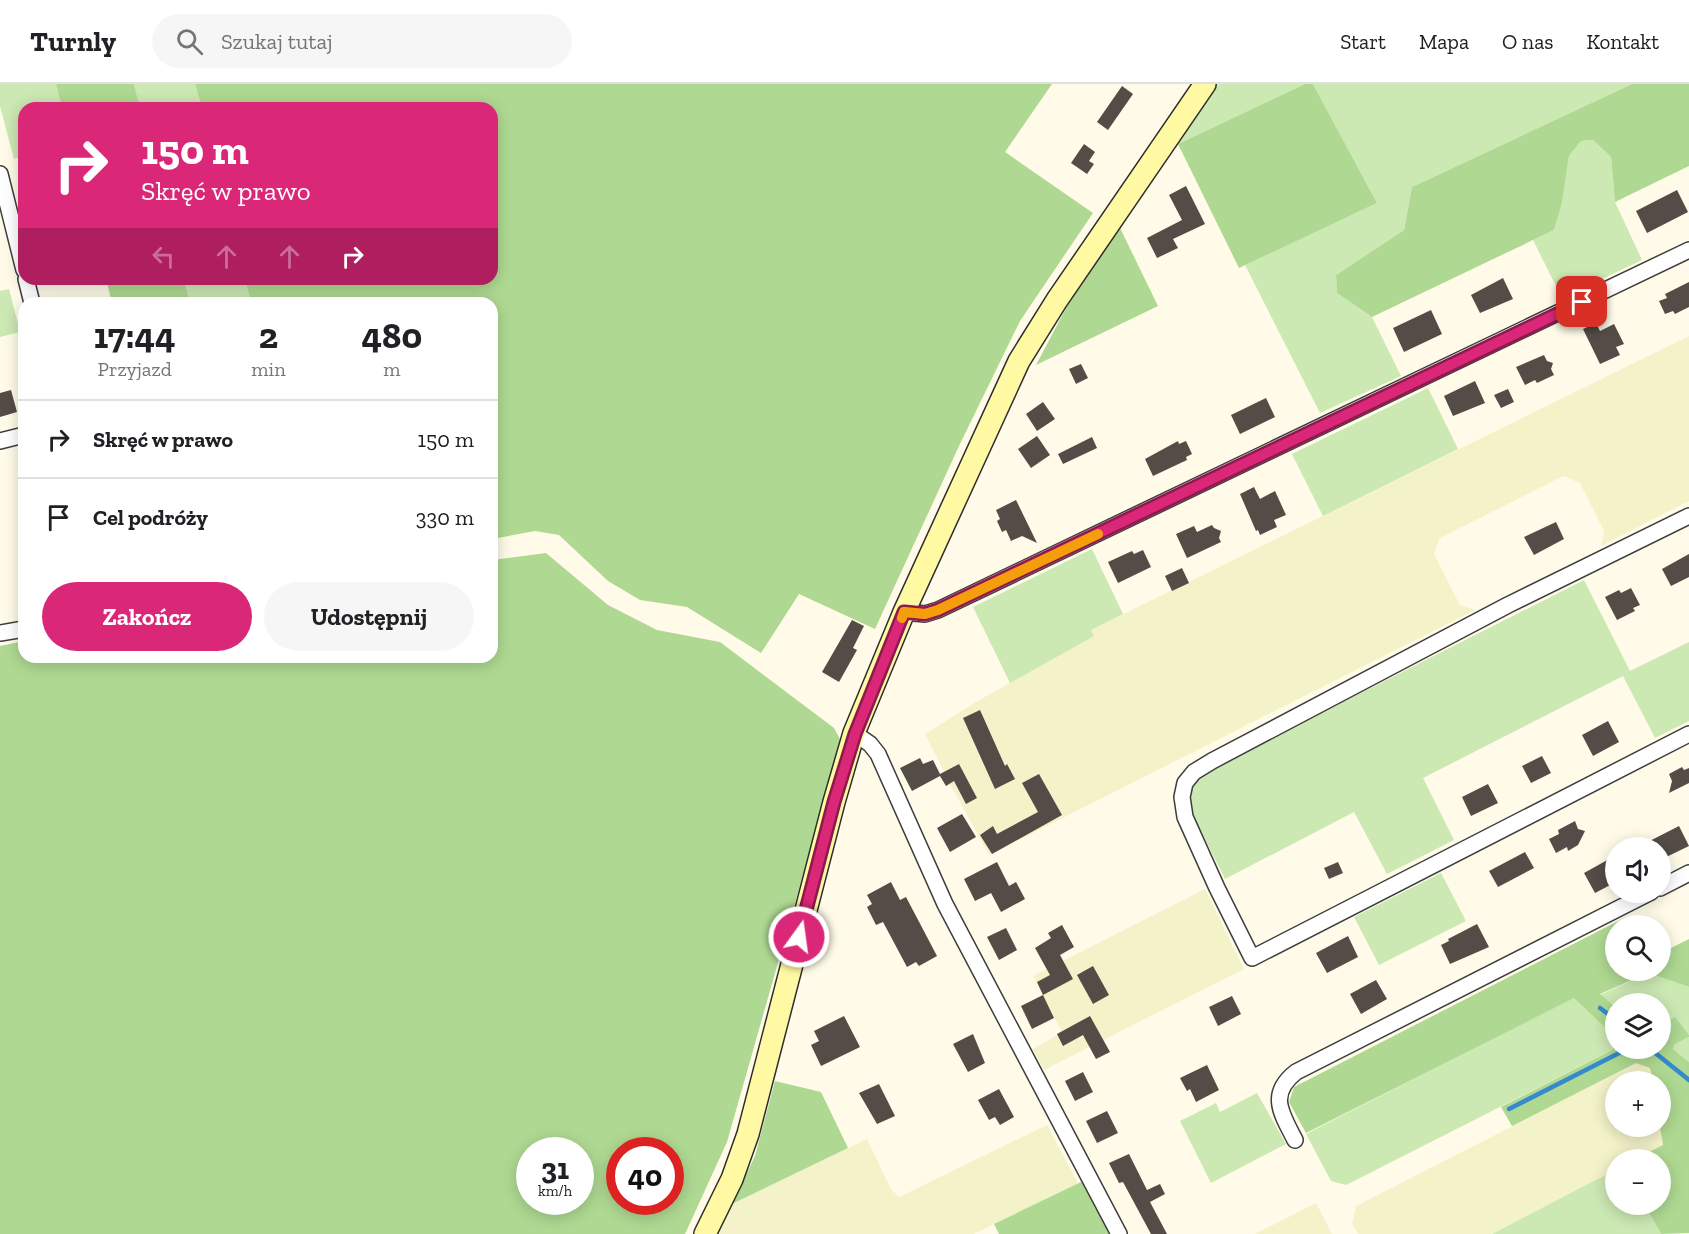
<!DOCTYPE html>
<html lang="pl">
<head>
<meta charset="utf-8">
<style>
	:root { --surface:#fff; --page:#f6f6f6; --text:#202124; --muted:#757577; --line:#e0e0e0; --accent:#db2777 }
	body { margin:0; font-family:"Zilla Slab",serif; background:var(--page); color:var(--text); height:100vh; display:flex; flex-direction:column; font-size:22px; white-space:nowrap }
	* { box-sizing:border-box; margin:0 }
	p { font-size:20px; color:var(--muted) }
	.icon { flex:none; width:33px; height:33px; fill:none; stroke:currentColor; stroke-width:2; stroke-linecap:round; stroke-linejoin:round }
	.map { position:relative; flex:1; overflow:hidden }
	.panel { position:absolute; left:18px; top:213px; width:480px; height:366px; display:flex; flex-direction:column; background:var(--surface); border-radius:18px; box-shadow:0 3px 15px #0003 }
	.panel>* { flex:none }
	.hud { position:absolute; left:18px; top:18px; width:480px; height:183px; border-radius:18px; box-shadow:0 3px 15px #0003; background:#db2777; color:#fff; overflow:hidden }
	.buttons { position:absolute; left:1605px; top:753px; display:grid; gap:12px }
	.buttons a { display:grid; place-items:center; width:66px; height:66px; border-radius:50%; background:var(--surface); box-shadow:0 3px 15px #0003; font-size:30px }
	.speed { position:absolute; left:516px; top:1053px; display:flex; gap:12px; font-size:30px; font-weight:700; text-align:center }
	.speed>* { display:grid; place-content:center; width:78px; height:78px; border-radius:50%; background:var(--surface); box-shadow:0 3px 15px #0003; line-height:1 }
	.speed small { font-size:15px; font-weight:400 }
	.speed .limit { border:9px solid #d22; background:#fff; color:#111 }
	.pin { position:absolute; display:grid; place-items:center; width:51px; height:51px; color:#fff; margin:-26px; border-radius:12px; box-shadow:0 3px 9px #0006 }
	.me { position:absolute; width:66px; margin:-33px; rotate:14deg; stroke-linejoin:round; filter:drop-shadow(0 0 4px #0008) }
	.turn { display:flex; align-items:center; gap:21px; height:126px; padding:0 24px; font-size:27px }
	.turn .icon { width:78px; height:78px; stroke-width:2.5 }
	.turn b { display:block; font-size:42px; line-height:51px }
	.lanes { display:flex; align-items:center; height:57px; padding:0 24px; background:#0003; justify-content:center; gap:30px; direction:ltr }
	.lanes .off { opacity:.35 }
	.eta { display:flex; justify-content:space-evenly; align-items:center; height:102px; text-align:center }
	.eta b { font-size:36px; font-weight:700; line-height:42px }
	.primary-button { display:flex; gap:12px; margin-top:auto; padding:12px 24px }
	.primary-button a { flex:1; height:69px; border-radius:36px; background:var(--accent); color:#fff; font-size:24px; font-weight:700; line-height:69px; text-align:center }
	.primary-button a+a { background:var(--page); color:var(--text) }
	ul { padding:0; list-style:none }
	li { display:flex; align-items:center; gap:18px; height:78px; padding:0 24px; border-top:2px solid var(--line) }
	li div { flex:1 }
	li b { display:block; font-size:22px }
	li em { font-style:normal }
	header { display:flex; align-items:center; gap:36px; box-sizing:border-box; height:84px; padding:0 30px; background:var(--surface); border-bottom:2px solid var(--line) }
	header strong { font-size:28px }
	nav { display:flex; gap:33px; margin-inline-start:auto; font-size:21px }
	.search { width:420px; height:54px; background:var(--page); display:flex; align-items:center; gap:15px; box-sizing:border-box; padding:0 21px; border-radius:33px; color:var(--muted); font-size:22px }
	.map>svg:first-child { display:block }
</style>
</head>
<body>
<header>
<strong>Turnly</strong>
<div class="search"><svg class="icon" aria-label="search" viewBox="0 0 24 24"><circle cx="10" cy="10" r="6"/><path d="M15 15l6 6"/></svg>Szukaj tutaj</div>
<nav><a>Start</a><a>Mapa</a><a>O nas</a><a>Kontakt</a></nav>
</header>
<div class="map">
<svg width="1689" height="1150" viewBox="0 0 1689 1150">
	<rect width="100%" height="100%" fill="#fffbe8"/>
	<g fill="#f4f2c9">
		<path d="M 1689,252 L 1689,417 L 1601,462 L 1604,447 L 1580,399 L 1563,392 L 1440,454 L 1434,470 L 1460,521 L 1475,526 L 989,771 L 950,700 L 946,702 L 939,691 L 944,687 L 925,650 L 976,618 L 1093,552 L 1091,546 Z"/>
		<path d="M 1205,805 L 1244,885 L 1044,986 L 1033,965 L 1062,948 L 1033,892 Z"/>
		<path d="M 1636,979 L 1651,984 L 1653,997 L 1616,998 L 1616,1042 L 1660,1043 L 1663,1061 L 1635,1075 L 1616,1076 L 1615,1086 L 1492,1150 L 1358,1150 L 1352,1140 L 1356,1122 Z"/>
		<path d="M 1047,1041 L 1078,1099 L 974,1150 L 718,1150 L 732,1120 L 867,1055 L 891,1105 L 899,1113 Z"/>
		<path d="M 1316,1119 L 1332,1150 L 1255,1150 Z"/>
	</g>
	<g fill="#cce8b3">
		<path d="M 0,0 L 56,0 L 62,24 L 24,24 L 24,72 L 14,75 L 0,22 Z"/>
		<path d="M 134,0 L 195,0 L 202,24 L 140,24 Z"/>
		<path d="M 1218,0 L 1305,0 L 1178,60 Z"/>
		<path d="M 1313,0 L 1632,0 L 1412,103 L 1404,146 L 1336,191 L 1337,209 L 1372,233 L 1401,292 L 1320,329 L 1245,181 L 1377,119 Z"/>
		<path d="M 1593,56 L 1611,73 L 1615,118 L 1642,176 L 1562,214 L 1533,156 L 1554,146 L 1562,119 L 1569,72 L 1581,57 Z"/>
		<path d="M 184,195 L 245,195 L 251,219 L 190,219 Z"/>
		<path d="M 9,205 L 20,248 L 0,253 L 0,207 Z"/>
		<path d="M 1428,304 L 1458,365 L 1323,432 L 1292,370 Z"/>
		<path d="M 1092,465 L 1123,530 L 1091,546 L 1094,552 L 1010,599 L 973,523 Z"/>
		<path d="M 1584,496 L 1630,587 L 1689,558 L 1689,637 L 1655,654 L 1623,592 L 1423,694 L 1454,756 L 1387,790 L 1354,728 L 1225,795 L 1185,715 L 1195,693 Z"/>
		<path d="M 1441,789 L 1466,837 L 1379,881 L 1354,833 Z"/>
		<path d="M 1648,889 L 1689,903 L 1689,951 L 1675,934 L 1661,941 L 1660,920 L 1616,920 L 1615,921 L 1600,911 Z"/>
		<path d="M 1574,913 L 1615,953 L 1612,966 L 1346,1101 L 1331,1097 L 1306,1050 Z"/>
		<path d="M 1689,953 L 1689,978 L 1673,965 L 1675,960 Z"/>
		<path d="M 1257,1009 L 1286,1060 L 1211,1099 L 1180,1037 L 1216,1019 L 1220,1028 Z"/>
		<path d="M 1615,1086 L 1616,1120 L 1645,1121 L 1661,1150 L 1492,1150 Z"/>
	</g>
	<g fill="#afd992" fill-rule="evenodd">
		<path d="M 56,0 L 134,0 L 140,24 L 62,24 Z"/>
		<path d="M 195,0 L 1052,0 L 1005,68 L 1093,129 L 1020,237 L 959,362 L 875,545 L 799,510 L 761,569 L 687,523 L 640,516 L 608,497 L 559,451 L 535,447 L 492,455 L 492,219 L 251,219 L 245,195 L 492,195 L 492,24 L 202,24 Z"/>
		<path d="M 1305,0 L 1313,0 L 1377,119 L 1239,184 L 1178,60 Z"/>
		<path d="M 1632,0 L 1689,0 L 1689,82 L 1615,118 L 1611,73 L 1593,56 L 1581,57 L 1569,72 L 1562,119 L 1554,146 L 1372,233 L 1337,209 L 1336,191 L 1404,146 L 1412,103 Z"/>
		<path d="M 1120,144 L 1158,222 L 1036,281 L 1083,192 Z"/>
		<path d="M 106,195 L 184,195 L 190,219 L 112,219 Z"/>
		<path d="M 546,469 L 608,521 L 657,546 L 720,558 L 834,644 L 841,657 L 727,1058 L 685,1150 L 0,1150 L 0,562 L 24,557 L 24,573 L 492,573 L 492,476 ZM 530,1066 L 580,1066 L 580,1118 L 530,1118 ZM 620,1066 L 670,1066 L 670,1118 L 620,1118 Z"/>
		<path d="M 1626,833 L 1630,841 L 1616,842 L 1616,886 L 1660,886 L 1661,869 L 1689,855 L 1689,903 L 1648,889 L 1600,910 L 1615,922 L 1615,953 L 1574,914 L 1306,1049 L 1289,1018 L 1294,1003 Z"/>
		<path d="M 1675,933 L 1689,951 L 1689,953 L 1675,960 L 1673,965 L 1689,978 L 1689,1149 L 1661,1150 L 1645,1121 L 1660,1120 L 1660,1076 L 1635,1075 L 1663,1061 L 1660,1043 L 1660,998 L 1653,997 L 1650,984 L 1636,979 L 1512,1042 L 1501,1023 L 1612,966 L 1615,958 L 1616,964 L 1660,964 L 1661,941 Z"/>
		<path d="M 775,997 L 821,1008 L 848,1064 L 732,1120 L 755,1072 Z"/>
		<path d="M 1083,1097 L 1111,1150 L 999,1150 L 994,1140 Z"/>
	</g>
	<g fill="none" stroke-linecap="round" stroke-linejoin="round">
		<g stroke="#348acd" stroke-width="4.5">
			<path d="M 1600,924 L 1616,936"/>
			<path d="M 1649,964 L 1689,996"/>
			<path d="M 1509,1025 L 1629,964"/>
		</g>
	</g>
	<g fill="#534c47">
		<path d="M 1122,2 L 1133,10 L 1108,46 L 1097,38 Z"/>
		<path d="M 1084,60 L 1095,68 L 1089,77 L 1094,80 L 1087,90 L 1071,79 Z"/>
		<path d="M 1186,102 L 1205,140 L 1173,155 L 1178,164 L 1157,174 L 1147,154 L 1182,136 L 1169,111 Z"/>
		<path d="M 1677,106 L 1688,128 L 1647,149 L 1636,127 Z"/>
		<path d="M 1503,194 L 1513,215 L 1480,229 L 1471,211 Z"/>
		<path d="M 1689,198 L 1689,223 L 1675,230 L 1673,227 L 1665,230 L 1659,217 L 1667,214 L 1665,210 Z"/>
		<path d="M 1431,226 L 1442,250 L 1404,268 L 1393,244 Z"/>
		<path d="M 1596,239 L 1600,247 L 1614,240 L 1624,260 L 1616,263 L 1620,271 L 1600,280 L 1583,245 Z"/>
		<path d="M 1544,271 L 1547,277 L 1553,279 L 1551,285 L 1554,291 L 1537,299 L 1535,296 L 1525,301 L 1516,283 Z"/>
		<path d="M 1081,280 L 1088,294 L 1076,300 L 1069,285 Z"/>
		<path d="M 1475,297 L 1485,319 L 1453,332 L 1444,312 Z"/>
		<path d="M 1508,305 L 1514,318 L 1501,324 L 1494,311 Z"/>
		<path d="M 11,306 L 17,328 L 0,333 L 0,309 Z"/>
		<path d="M 1266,314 L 1275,333 L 1240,350 L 1231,331 Z"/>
		<path d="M 1043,318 L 1055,335 L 1037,347 L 1026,330 Z"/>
		<path d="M 1037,352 L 1050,371 L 1031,384 L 1018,365 Z"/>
		<path d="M 1092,353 L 1097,364 L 1063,380 L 1058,370 Z"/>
		<path d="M 1178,357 L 1179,360 L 1186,357 L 1192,370 L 1186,373 L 1187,376 L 1153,392 L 1145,375 Z"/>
		<path d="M 1254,403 L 1260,415 L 1275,407 L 1286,431 L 1274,436 L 1277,443 L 1260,451 L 1258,446 L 1256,447 L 1240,410 Z"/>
		<path d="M 1016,416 L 1037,459 L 1022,452 L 1011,457 L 1006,446 L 1002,448 L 997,437 L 1000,435 L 996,426 Z"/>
		<path d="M 1556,438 L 1564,455 L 1534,471 L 1524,453 Z"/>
		<path d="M 1212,441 L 1214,444 L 1221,447 L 1219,454 L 1221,458 L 1187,474 L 1176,450 L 1194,442 L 1197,448 Z"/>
		<path d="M 1143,466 L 1151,483 L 1118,499 L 1108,478 L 1132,467 L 1134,470 Z"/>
		<path d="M 1689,470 L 1689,493 L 1671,502 L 1662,485 Z"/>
		<path d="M 1182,484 L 1189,499 L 1172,507 L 1165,492 Z"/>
		<path d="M 1631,504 L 1640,521 L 1633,524 L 1635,527 L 1617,536 L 1605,513 L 1619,506 L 1621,509 Z"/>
		<path d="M 852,536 L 864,542 L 853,564 L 857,566 L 839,598 L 822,588 Z"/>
		<path d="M 980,626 L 1005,682 L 1007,680 L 1015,695 L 995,705 L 963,634 Z"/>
		<path d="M 1608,637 L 1619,658 L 1593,672 L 1582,651 Z"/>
		<path d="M 1542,672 L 1551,689 L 1531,699 L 1522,682 Z"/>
		<path d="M 920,674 L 923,680 L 933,676 L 940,690 L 959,680 L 977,714 L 966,720 L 954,697 L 946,702 L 940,692 L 912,707 L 900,684 Z"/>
		<path d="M 1682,683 L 1684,686 L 1689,684 L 1689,699 L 1669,709 L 1672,697 L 1669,690 Z"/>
		<path d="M 1039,690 L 1062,731 L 992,770 L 980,751 L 993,742 L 997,750 L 1038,728 L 1022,699 Z"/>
		<path d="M 1488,700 L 1498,719 L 1471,732 L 1462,713 Z"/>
		<path d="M 962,730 L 976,753 L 950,768 L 937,744 Z"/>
		<path d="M 1575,737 L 1578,745 L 1585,747 L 1578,761 L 1568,767 L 1567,763 L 1556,769 L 1549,755 L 1559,750 L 1558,746 Z"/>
		<path d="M 1679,742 L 1689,762 L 1660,776 L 1660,764 L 1636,764 Z"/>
		<path d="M 1525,768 L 1534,784 L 1498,803 L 1489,787 Z"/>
		<path d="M 1611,774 L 1616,782 L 1616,798 L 1595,809 L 1584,789 Z"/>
		<path d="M 997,778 L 1009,802 L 1016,798 L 1025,815 L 1001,828 L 991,809 L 975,817 L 964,795 Z"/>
		<path d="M 1338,778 L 1343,789 L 1329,795 L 1324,784 Z"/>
		<path d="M 891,798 L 900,816 L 906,813 L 937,872 L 919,882 L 916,878 L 907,883 L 883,838 L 876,841 L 867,823 L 872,820 L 867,811 Z"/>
		<path d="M 1477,840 L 1489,863 L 1450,880 L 1441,861 L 1449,857 L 1448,855 Z"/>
		<path d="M 1062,841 L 1074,863 L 1060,871 L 1073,895 L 1043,911 L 1037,898 L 1050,891 L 1035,864 L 1051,854 L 1048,849 Z"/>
		<path d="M 1006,844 L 1017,866 L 999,876 L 987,853 Z"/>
		<path d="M 1348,852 L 1358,873 L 1327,889 L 1316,869 Z"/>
		<path d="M 1093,882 L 1109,911 L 1093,920 L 1077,891 Z"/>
		<path d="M 1376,896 L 1387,915 L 1361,930 L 1350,910 Z"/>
		<path d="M 1043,911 L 1054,934 L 1032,945 L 1021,922 Z"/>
		<path d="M 1232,912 L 1241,930 L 1218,942 L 1209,923 Z"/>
		<path d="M 844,932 L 860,963 L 821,982 L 811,961 L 819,957 L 814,947 Z"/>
		<path d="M 1090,932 L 1110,968 L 1096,975 L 1083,951 L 1063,962 L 1057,950 Z"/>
		<path d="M 973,950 L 985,979 L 968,988 L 953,960 Z"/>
		<path d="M 1207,981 L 1219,1006 L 1196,1018 L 1190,1005 L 1187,1007 L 1180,994 Z"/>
		<path d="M 1083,988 L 1093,1008 L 1075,1017 L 1065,997 Z"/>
		<path d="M 879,1000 L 895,1032 L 877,1040 L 859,1009 Z"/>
		<path d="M 999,1005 L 1014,1033 L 1000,1041 L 995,1033 L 989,1036 L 978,1016 Z"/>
		<path d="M 1107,1027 L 1118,1049 L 1097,1059 L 1086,1037 Z"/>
		<path d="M 1129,1070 L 1147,1106 L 1160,1100 L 1165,1110 L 1150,1118 L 1167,1150 L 1151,1150 L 1123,1098 L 1119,1099 L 1109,1079 Z"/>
	</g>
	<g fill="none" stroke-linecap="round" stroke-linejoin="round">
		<g stroke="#3e3e3e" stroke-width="18">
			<g id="street">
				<path d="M 0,90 L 24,186"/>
				<path d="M 26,195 L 32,219"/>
				<path d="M 0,357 L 24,351"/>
				<path d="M 1689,432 L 1508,521 L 1212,677 L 1194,688 L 1185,699 L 1182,713 L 1185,733 L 1217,804 L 1252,874 L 1689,650"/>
				<path d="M 904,528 L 925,530 L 938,526 L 1689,166"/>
				<path d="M 0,549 L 24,545"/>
				<path d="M 854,649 L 870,660 L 878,670 L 945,820 L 1119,1150"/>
				<path d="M 1660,804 L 1689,789"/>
				<path d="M 1295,1056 C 1281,1029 1268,1010 1296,988 L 1651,808"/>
			</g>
		</g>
		<g stroke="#2d2d2d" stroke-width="24">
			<path id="secondary" d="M 705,1150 L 732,1095 L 748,1050 L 834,718 L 854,649 L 904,528 L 1019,277 L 1057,216 L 1205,0"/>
		</g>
		<use href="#street" stroke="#fff" stroke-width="15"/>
		<use href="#secondary" stroke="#fff9a3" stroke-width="21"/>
	</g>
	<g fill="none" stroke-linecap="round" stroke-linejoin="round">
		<g stroke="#8e194d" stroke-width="15">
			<path id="route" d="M 799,853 L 834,718 L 855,650 L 904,528 L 925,530 L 938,526 L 1582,218"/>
		</g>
		<use href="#route" stroke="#db2777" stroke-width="10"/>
		<path stroke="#f59e0b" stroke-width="10" d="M 902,534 L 904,528 L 925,530 L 938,526 L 1098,450"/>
	</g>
</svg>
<div class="buttons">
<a><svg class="icon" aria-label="sound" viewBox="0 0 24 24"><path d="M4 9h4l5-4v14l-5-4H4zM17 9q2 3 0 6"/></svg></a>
<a><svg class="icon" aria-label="search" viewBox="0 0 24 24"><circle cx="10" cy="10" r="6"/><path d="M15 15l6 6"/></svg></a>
<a><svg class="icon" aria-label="layers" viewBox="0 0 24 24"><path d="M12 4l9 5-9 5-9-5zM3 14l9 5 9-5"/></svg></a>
<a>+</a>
<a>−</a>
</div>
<div class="speed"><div>31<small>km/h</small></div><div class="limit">40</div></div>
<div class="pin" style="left:1582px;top:218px;background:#d93025"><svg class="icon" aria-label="arrive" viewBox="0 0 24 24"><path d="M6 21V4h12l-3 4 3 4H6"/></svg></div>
<svg class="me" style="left:799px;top:853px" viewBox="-20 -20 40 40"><circle r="17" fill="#db2777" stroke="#fff" stroke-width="3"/><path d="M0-11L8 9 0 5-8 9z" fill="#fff"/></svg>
<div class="hud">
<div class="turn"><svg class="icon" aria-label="right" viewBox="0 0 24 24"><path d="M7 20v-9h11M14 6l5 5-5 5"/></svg><div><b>150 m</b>Skręć w prawo</div></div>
<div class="lanes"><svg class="icon off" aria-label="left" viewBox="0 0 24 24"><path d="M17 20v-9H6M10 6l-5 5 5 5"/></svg><svg class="icon off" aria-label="ahead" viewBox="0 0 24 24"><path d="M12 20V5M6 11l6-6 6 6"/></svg><svg class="icon off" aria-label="ahead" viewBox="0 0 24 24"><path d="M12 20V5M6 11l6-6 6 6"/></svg><svg class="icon" aria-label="right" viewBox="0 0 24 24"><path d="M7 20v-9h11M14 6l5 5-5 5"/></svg></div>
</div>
<section class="panel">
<div class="eta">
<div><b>17:44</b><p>Przyjazd</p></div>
<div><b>2</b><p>min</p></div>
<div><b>480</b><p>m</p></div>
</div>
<ul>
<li><svg class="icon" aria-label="right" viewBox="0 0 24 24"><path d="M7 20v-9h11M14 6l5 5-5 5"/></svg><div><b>Skręć w prawo</b></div><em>150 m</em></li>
<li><svg class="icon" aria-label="arrive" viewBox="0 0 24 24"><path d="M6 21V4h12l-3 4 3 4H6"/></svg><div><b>Cel podróży</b></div><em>330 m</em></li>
</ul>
<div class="primary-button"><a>Zakończ</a><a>Udostępnij</a></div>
</section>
</div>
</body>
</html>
